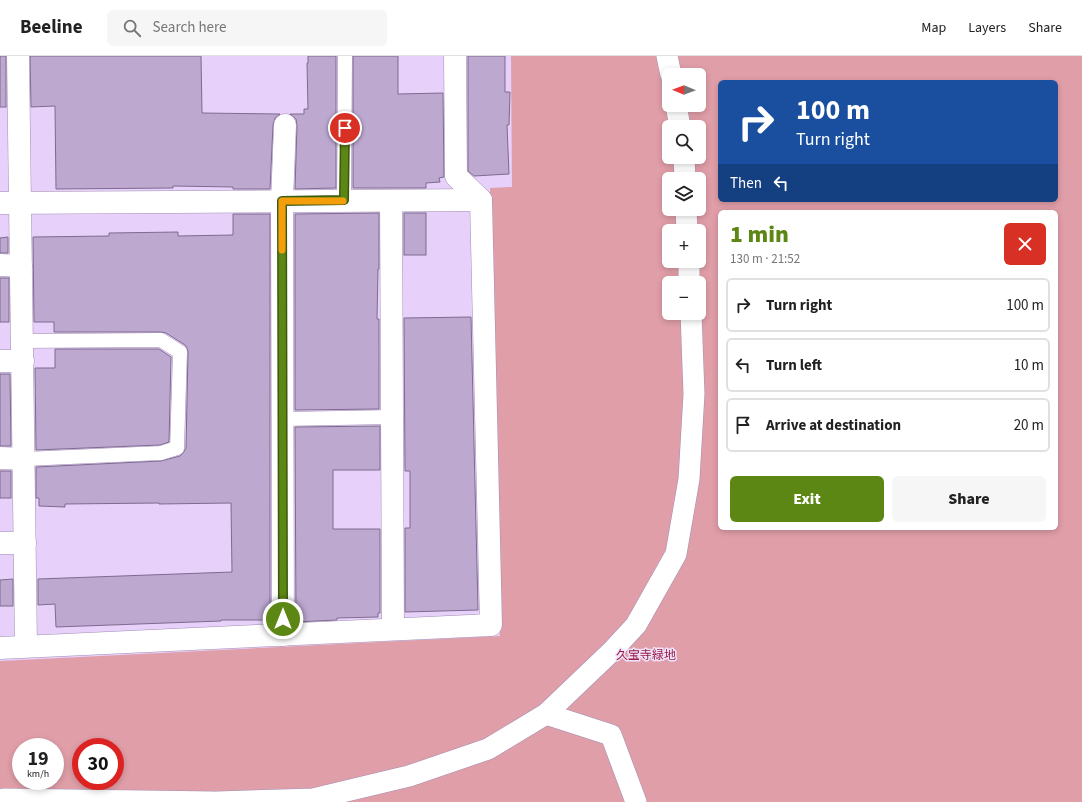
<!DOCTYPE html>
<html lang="en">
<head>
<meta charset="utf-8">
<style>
	:root { --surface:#fff; --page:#f6f6f6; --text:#222; --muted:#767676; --line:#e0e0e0; --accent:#5d8714 }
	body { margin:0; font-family:"Source Sans 3","Noto Sans JP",sans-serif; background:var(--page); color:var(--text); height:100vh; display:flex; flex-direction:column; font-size:15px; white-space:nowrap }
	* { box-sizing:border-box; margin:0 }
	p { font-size:13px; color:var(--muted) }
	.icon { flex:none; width:22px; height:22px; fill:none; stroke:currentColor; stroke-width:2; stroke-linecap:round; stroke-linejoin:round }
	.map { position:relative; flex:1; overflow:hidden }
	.side { position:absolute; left:718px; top:154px; width:340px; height:320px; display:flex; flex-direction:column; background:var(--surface); border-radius:6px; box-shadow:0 2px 6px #0003 }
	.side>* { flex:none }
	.guide { position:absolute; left:718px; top:24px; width:340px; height:122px; border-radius:6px; box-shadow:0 2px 6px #0003; background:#1a4fa0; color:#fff; overflow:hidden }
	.needle { width:26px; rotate:271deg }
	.fabs { position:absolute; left:662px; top:12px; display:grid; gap:8px }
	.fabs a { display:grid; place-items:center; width:44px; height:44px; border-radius:6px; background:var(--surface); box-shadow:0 2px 6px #0003; font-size:20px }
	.speed { position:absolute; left:12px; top:682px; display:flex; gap:8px; font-size:20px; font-weight:700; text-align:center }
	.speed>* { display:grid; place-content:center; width:52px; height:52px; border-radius:50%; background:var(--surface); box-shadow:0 2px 6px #0003; line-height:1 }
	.speed small { font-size:10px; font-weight:400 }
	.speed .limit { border:6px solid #d22; background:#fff; color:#111 }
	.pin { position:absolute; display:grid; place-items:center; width:34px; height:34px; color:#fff; margin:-17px; border:2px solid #fff; border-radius:50%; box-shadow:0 1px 4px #0007 }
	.me { position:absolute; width:44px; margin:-22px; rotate:0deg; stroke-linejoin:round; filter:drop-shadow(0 0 3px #0008) }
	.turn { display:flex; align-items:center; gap:14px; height:84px; padding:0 12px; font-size:18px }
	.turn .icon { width:52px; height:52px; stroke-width:2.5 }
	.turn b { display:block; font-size:28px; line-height:34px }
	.then { display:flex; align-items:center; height:38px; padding:0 12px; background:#0003; gap:8px; font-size:15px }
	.round { display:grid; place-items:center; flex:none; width:42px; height:42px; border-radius:6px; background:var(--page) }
	.headline { display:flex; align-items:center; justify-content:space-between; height:68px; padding:0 12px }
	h1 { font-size:24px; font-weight:800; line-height:30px; color:var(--accent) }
	.action { display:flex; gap:8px; margin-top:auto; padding:8px 12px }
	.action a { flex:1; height:46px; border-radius:6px; background:var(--accent); color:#fff; font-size:16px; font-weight:800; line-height:46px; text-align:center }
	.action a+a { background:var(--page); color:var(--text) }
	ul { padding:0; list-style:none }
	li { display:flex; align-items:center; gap:12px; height:54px; margin:0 8px 6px; padding:0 4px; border:2px solid var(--line); border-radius:6px }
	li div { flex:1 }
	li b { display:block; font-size:15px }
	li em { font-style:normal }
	header { display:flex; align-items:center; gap:24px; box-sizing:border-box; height:56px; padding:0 20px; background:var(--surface); border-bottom:1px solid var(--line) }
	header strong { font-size:19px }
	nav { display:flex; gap:22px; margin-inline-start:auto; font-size:14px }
	.search { width:280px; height:36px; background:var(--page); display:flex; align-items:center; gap:10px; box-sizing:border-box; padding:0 14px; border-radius:6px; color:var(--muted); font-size:15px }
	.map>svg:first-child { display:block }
</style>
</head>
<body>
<header>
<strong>Beeline</strong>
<div class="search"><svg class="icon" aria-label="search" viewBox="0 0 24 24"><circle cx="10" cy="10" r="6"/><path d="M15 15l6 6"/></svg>Search here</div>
<nav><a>Map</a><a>Layers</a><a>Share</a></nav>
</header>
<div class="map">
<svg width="1082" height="746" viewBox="0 0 1082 746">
	<rect width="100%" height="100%" fill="#e7d1fa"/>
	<path fill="#e09ea8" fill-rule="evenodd" d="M 511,0 L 1082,0 L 1082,746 L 0,746 L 0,605 L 500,580 L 490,132 L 512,131 ZM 669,19 L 699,19 L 699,49 L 669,49 ZM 720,26 L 1056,26 L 1056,144 L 720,144 ZM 669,71 L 699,71 L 699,101 L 669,101 ZM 669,123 L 699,123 L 699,153 L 669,153 ZM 720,156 L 1056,156 L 1056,472 L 720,472 ZM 669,175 L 699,175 L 699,205 L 669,205 ZM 669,227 L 699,227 L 699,257 L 669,257 ZM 21,691 L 55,691 L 55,725 L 21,725 ZM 81,691 L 115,691 L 115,725 L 81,725 Z"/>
	<g fill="#bda9d0" stroke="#7e6b8f">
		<rect x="0" y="0" width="6" height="51"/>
		<path d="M 30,0 L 201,0 L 202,57 L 280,58 L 275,62 L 273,69 L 270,133 L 233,133 L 233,131 L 173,130 L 173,132 L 56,133 L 55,50 L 31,51 Z"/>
		<path d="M 308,0 L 336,0 L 336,132 L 295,133 L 297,69 L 296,63 L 290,58 L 304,58 L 304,53 L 308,53 L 307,7 L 308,7 Z"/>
		<path d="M 353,0 L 398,0 L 398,38 L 443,37 L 444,121 L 439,122 L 440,126 L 426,127 L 426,132 L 353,132 Z"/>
		<path d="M 468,0 L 505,0 L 505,36 L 510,36 L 509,69 L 507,69 L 509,118 L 474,120 L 468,115 Z"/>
		<path d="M 379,157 L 379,213 L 378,213 L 377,263 L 379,263 L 379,353 L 295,354 L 295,158 Z"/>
		<rect x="404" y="157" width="22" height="42"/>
		<path d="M 233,158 L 270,158 L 270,564 L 221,564 L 221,565 L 56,571 L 55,548 L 38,549 L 38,523 L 232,516 L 231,447 L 159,448 L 159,447 L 65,448 L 65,451 L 39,450 L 39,442 L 36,442 L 36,411 L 161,405 L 180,400 L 183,397 L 186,392 L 188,296 L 187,292 L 185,289 L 166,277 L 161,276 L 54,276 L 54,266 L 34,266 L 33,181 L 109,180 L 109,177 L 178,176 L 178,180 L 233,179 Z"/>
		<path d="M 8,181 L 8,197 L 0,197 L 0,182 Z"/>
		<rect x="0" y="222" width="9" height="44"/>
		<path d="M 471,261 L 478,554 L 405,556 L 405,472 L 410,472 L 410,415 L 405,415 L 404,262 Z"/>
		<path d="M 55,293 L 159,293 L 171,301 L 169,386 L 160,389 L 36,394 L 35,312 L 55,312 Z"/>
		<path d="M 0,318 L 10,318 L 11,390 L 0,390 Z"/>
		<path d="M 380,370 L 380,414 L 333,414 L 333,473 L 380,473 L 380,557 L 378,557 L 378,561 L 337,562 L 337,564 L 296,566 L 295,371 Z"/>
		<rect x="0" y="415" width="11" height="27"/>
		<path d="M 13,523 L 13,550 L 0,550 L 0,524 Z"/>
	</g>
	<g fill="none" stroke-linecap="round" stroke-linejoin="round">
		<g stroke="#a28eb4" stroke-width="15">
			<g id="service">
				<path d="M 344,145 L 345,0"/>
				<path d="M 22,285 L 161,284 L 180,296 L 177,392 L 161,397 L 24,403"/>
				<path d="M 283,363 L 392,361"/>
			</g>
		</g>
		<g stroke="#a28eb4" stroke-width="22">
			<g id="pedestrian">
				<path d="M 667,0 L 671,19"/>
				<path d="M 676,49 L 680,71"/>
				<path d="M 684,101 L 685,123"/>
				<path d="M 686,153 L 687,175"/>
				<path d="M 689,205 L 689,227"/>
				<path d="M 546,658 L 611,679 L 636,746"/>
				<path d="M 0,745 L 3,743 L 214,746"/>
				<path d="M 217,746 L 313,743 L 409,720 L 488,693 L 546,658 L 612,595 L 636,569 L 676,498 L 689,423 L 694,338 L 691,257"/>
			</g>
		</g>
		<g stroke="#a28eb4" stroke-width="23">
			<g id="minor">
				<path d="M 18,0 L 26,590"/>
				<path d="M 391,145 L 393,573"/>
				<path d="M 0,147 L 481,144"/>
				<path d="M 0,209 L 21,210"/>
				<path d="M 0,305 L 23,305"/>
				<path d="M 0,402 L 24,403"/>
				<path d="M 0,487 L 25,487"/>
				<path d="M 283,579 L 282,145 L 285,69"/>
				<path d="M 0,592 L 491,569 L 481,144 L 456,120 L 455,0"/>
			</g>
		</g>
		<use href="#service" stroke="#fff" stroke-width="14"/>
		<use href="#pedestrian" stroke="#fff" stroke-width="21"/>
		<use href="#minor" stroke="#fff" stroke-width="22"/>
	</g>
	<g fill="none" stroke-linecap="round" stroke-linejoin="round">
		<g stroke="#3c580d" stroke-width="10">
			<path id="route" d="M 283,563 L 282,145 L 344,144 L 345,72"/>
		</g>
		<use href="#route" stroke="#5d8714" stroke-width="7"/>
		<path stroke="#f59e0b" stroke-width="7" d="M 282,194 L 282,145 L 343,145"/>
	</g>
	<g text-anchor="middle" stroke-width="3" stroke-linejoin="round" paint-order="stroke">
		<g font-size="12" fill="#9a1c44" stroke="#efe3fb">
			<text x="646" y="603">久宝寺緑地</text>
		</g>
	</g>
</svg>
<div class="fabs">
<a><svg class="needle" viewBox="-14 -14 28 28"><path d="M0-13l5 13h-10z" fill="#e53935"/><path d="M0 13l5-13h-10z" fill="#767676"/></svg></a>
<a><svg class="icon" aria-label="search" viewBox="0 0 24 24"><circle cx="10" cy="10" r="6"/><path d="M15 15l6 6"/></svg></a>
<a><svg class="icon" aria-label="layers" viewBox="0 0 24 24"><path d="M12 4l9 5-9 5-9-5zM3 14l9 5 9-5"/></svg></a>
<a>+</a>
<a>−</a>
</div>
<div class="speed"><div>19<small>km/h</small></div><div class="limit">30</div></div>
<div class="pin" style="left:345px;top:72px;background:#d93025"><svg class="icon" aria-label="arrive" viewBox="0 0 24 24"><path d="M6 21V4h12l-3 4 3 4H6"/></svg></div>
<svg class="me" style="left:283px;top:563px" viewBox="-20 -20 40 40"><circle r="17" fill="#5d8714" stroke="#fff" stroke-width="3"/><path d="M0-11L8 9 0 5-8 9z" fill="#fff"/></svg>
<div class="guide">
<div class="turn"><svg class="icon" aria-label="right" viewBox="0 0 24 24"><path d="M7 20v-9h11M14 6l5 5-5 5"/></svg><div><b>100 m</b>Turn right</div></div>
<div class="then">Then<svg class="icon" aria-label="left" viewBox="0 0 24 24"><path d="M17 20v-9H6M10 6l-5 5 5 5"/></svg></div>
</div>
<section class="side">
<div class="headline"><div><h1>1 min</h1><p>130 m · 21:52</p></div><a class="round" style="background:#d93025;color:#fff"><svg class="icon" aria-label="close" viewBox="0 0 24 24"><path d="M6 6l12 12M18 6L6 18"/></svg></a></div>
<ul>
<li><svg class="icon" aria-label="right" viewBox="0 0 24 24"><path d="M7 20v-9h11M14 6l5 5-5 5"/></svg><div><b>Turn right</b></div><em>100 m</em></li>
<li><svg class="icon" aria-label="left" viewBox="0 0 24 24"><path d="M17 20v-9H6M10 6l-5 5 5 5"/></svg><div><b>Turn left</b></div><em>10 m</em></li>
<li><svg class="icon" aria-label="arrive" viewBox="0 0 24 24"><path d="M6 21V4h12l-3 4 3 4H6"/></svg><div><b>Arrive at destination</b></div><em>20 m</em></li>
</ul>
<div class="action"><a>Exit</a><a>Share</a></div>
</section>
</div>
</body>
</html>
